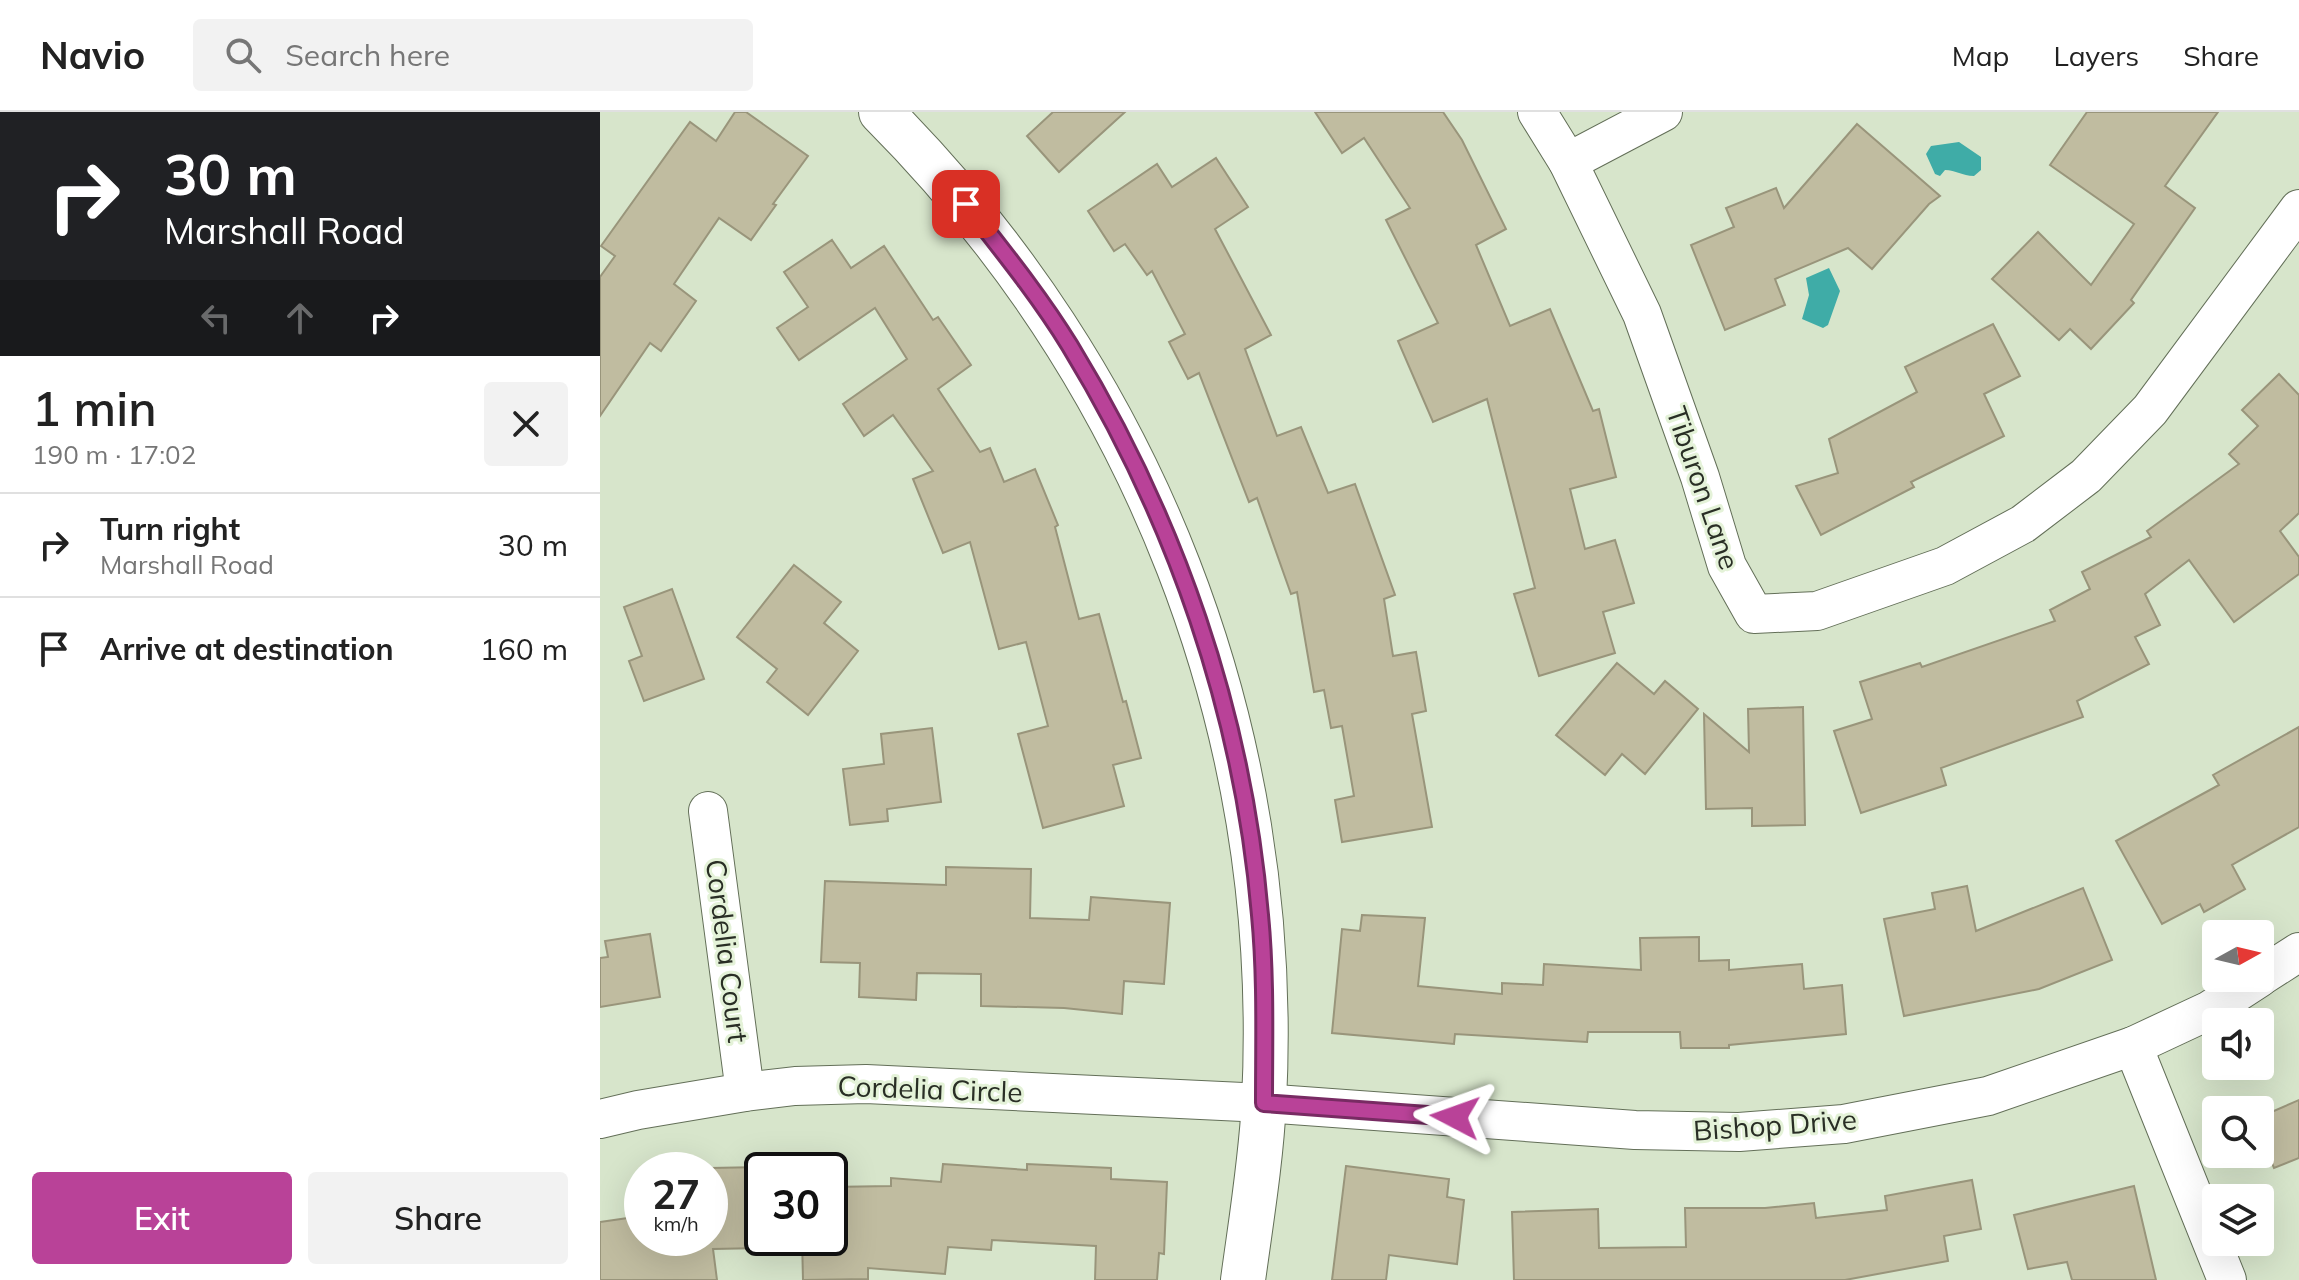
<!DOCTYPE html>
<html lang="en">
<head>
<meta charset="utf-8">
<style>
	:root { --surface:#fff; --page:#f2f2f2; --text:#222; --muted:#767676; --line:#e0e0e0; --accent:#b94298 }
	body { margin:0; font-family:Mulish,sans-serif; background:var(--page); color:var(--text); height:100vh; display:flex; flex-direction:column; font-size:30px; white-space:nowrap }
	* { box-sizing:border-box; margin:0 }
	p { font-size:26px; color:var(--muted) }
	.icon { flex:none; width:44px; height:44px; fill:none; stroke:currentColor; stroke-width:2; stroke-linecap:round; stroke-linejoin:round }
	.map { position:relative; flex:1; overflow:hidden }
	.details { display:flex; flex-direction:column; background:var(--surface); width:600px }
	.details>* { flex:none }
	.top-card { background:#202124; color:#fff; overflow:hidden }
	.needle { width:52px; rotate:82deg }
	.tools { position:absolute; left:1602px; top:808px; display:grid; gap:16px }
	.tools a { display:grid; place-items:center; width:72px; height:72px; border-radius:8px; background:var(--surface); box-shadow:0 8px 32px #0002; font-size:40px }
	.speed { position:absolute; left:24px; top:1040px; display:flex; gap:16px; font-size:40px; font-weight:700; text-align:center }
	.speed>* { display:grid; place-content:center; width:104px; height:104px; border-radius:50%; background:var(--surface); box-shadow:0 8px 32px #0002; line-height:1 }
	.speed small { font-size:20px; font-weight:400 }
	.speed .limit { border:4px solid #111; border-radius:12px; background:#fff; color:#111 }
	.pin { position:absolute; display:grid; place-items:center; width:68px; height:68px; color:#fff; margin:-34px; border-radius:16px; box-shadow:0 4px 12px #0006 }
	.me { position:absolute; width:88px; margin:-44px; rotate:274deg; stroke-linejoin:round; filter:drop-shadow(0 0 6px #0008) }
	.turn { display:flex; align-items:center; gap:28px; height:168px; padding:0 32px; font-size:36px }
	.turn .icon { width:104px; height:104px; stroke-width:2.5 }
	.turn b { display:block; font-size:56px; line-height:68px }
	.lanes { display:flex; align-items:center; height:76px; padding:0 32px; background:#0003; justify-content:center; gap:40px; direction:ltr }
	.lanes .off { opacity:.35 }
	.round { display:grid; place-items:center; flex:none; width:84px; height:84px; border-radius:8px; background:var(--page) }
	.overview { display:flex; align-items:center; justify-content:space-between; height:136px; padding:0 32px }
	h1 { font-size:48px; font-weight:600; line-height:60px }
	.cta { display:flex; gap:16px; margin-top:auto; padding:16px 32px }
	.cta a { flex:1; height:92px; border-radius:8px; background:var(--accent); color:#fff; font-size:32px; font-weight:600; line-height:92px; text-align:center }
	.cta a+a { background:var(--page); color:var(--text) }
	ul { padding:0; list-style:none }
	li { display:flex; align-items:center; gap:24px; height:104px; padding:0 32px; border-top:2px solid var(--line) }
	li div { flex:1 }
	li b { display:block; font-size:30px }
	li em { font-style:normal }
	header { display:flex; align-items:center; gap:48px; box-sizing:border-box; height:112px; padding:0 40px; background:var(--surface); border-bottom:2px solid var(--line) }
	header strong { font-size:38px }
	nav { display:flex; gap:44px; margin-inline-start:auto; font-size:28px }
	.search { width:560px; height:72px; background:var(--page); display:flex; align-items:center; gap:20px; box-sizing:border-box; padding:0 28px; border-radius:8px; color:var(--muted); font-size:30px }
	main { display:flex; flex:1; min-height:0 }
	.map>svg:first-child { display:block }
</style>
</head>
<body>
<header>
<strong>Navio</strong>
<div class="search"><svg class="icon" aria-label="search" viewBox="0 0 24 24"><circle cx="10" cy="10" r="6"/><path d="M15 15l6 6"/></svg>Search here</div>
<nav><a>Map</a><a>Layers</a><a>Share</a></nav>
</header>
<main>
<section class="details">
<div class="top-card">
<div class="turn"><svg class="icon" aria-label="right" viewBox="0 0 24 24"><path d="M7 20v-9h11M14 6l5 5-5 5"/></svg><div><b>30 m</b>Marshall Road</div></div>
<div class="lanes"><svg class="icon off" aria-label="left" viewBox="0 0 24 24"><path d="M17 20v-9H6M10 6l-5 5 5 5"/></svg><svg class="icon off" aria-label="ahead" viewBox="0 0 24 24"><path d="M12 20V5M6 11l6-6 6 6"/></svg><svg class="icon" aria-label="right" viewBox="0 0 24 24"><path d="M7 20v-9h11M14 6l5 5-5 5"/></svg></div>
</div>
<div class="overview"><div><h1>1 min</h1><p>190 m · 17:02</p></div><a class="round"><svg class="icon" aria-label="close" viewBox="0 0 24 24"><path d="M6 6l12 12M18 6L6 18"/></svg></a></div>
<ul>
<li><svg class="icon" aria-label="right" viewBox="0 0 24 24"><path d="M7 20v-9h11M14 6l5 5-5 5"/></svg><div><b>Turn right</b><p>Marshall Road</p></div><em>30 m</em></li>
<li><svg class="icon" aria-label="arrive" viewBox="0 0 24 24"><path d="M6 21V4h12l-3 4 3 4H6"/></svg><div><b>Arrive at destination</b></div><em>160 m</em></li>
</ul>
<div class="cta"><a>Exit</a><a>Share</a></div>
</section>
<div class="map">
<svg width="1699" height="1168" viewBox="0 0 1699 1168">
	<rect width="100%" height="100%" fill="#d7e5cb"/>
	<g fill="#3faca7">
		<path d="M 1359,30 L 1381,45 L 1381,58 L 1374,64 C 1362,64 1356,58 1345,58 L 1340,64 L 1335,62 L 1326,42 L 1331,34 Z"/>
		<path d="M 1229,156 L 1240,179 L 1228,213 L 1223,216 L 1202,207 L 1209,183 L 1206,166 Z"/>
	</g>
	<g fill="#c0bca0" stroke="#99957b" stroke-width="2">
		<path d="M 135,0 L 146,0 L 208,44 L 173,92 L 176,93 L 151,128 L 119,106 L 74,172 L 96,189 L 61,239 L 50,231 L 0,304 L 0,165 L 15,144 L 1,134 L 90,10 L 116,29 Z"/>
		<path d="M 453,0 L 525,0 L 459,60 L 427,24 Z"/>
		<path d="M 715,0 L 843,0 L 862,28 L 906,117 L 876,133 L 910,214 L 950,197 L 993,299 L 999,297 L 1016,365 L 970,377 L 985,437 L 1015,428 L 1034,491 L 1003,500 L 1015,541 L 939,564 L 914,482 L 935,476 L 887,287 L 833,310 L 798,229 L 838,211 L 786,108 L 810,96 L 764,26 L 742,41 Z"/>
		<path d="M 1487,0 L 1618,0 L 1565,74 L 1595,96 L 1531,188 L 1534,191 L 1491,237 L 1470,217 L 1459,228 L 1392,167 L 1438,120 L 1491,173 L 1534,112 L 1450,53 Z"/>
		<path d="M 1257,12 L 1340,84 L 1329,92 L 1272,157 L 1248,136 L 1175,167 L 1185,193 L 1125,218 L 1091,133 L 1134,115 L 1126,96 L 1176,76 L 1184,96 Z"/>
		<path d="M 616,46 L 648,95 L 615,117 L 671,223 L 645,237 L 677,324 L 701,315 L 728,381 L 755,372 L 795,483 L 784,487 L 793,544 L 816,540 L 826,599 L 812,602 L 832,715 L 742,730 L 735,688 L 754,684 L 742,614 L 731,616 L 724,578 L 714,580 L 697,480 L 691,482 L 657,386 L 649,390 L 599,261 L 588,267 L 569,230 L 585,222 L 552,159 L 547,163 L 525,132 L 514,139 L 488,99 L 557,52 L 572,75 Z"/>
		<path d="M 232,128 L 251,156 L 284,134 L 333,208 L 338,205 L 371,253 L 338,277 L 380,340 L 390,336 L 404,370 L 435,357 L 458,413 L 455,415 L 479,507 L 499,502 L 523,590 L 526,589 L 541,646 L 513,653 L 524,694 L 443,716 L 418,622 L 448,614 L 426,530 L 399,537 L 370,430 L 343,441 L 313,367 L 333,359 L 293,303 L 264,324 L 243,292 L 307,247 L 275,196 L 199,248 L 177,216 L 208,195 L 184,160 Z"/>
		<path d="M 1393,212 L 1420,264 L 1384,282 L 1404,324 L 1311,370 L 1314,375 L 1221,423 L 1196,374 L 1238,361 L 1229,327 L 1317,280 L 1305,255 Z"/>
		<path d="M 1679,262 L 1699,283 L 1699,401 L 1680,419 L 1699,445 L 1699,462 L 1634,510 L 1589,448 L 1545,482 L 1560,513 L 1535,525 L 1549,552 L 1477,589 L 1483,605 L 1341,656 L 1346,673 L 1261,701 L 1234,619 L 1272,607 L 1260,570 L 1320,551 L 1322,555 L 1455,509 L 1450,498 L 1490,477 L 1482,460 L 1551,425 L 1547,419 L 1639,352 L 1629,342 L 1658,314 L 1642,298 Z"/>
		<path d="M 194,453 L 241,490 L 224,511 L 258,539 L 208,603 L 167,570 L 177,557 L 137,525 Z"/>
		<path d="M 72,477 L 104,567 L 44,589 L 29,549 L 42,544 L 24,495 Z"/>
		<path d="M 1017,551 L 1054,582 L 1065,569 L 1098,597 L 1045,662 L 1022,642 L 1005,663 L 956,623 Z"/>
		<path d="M 1203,595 L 1205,713 L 1152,714 L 1152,696 L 1106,697 L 1104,602 L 1149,640 L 1148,597 Z"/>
		<path d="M 1699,615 L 1699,715 L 1632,753 L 1645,777 L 1604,800 L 1600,792 L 1562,812 L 1516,729 L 1619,673 L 1613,663 Z"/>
		<path d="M 332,616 L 341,690 L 287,697 L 288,709 L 250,713 L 243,657 L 284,652 L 281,622 Z"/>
		<path d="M 346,755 L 431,757 L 430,806 L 489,808 L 491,785 L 570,791 L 564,872 L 524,869 L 522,902 L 464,896 L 381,894 L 381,862 L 317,861 L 316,888 L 259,885 L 260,851 L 221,850 L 225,769 L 346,773 Z"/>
		<path d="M 1367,774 L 1376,819 L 1483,776 L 1512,848 L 1439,877 L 1304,904 L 1284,807 L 1335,797 L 1332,781 Z"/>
		<path d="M 762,803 L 825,806 L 818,874 L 902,882 L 902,871 L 943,873 L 944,852 L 1041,858 L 1040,826 L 1099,825 L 1099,849 L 1129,848 L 1129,858 L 1202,852 L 1204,877 L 1242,873 L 1246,922 L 1129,933 L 1129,936 L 1081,936 L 1080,920 L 988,920 L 987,930 L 855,922 L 854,932 L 732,921 L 742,817 L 760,819 Z"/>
		<path d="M 50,822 L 60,885 L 0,895 L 0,846 L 8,845 L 5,829 Z"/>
		<path d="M 1699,988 L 1699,1046 L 1674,1056 L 1660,1023 L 1660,1005 Z"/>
		<path d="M 343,1052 L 427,1058 L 427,1052 L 511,1056 L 511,1067 L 567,1070 L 564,1142 L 559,1141 L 557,1168 L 495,1168 L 496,1134 L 392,1128 L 391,1138 L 348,1135 L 345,1162 L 268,1156 L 268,1167 L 203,1168 L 202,1126 L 230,1126 L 230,1075 L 291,1074 L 291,1066 L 341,1070 Z"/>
		<path d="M 746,1054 L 849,1067 L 847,1085 L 864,1088 L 857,1152 L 789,1143 L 786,1168 L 732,1168 Z"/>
		<path d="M 162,1055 L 162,1136 L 113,1137 L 117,1168 L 0,1168 L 0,1110 L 42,1104 L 42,1126 L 110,1126 L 110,1056 Z"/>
		<path d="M 1372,1068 L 1381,1117 L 1344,1124 L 1348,1149 L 1245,1168 L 914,1168 L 912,1100 L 998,1097 L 999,1136 L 1086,1135 L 1085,1096 L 1165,1096 L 1214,1091 L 1216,1106 L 1287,1098 L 1285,1084 Z"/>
		<path d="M 1534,1074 L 1556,1168 L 1472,1168 L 1467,1150 L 1428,1157 L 1414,1103 Z"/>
	</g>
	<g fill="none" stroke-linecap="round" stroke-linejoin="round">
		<g stroke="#636f58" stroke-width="40">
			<g id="street">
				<path d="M 937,0 L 968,50 L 1042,202 L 1100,365 L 1127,454 L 1154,502 L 1217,499 L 1345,454 L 1423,412 L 1486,364 L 1550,298 L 1699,97"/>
				<path d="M 968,50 L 1063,0"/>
				<path d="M 108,699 L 145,980"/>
				<path d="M 1660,865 L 1699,840"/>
				<path d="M 1533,934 L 1627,1168"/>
				<path d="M 0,1007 L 38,998 L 145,980 L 195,974 L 266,972 L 664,991 L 1035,1018 L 1139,1020 L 1244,1012 L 1388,984 L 1533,934 L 1610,898 L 1659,866"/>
			</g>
		</g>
		<g stroke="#636f58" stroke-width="46">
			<path id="secondary" d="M 281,0 C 544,264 683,617 664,990 C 661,1049 651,1109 643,1168"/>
		</g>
		<use href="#street" stroke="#fff" stroke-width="38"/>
		<use href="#secondary" stroke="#fff" stroke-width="44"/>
	</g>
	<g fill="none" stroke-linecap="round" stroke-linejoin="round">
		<g stroke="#782b63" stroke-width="20">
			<path id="route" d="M 366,92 C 402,138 440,185 470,234 C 575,406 643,601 660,803 C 666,865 664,928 664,991 L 855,1005"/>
		</g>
		<use href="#route" stroke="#b94298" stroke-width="14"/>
	</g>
	<g text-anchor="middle" stroke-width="6" stroke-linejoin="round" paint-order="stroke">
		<g font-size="28" fill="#292e25" stroke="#e4f2d8">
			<text transform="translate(1103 376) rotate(71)" y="10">Tiburon Lane</text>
			<text transform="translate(127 839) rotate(83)" y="10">Cordelia Court</text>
			<text transform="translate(330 977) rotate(2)" y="10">Cordelia Circle</text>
			<text transform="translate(1175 1013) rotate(-4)" y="10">Bishop Drive</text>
		</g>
	</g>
</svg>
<div class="tools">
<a><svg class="needle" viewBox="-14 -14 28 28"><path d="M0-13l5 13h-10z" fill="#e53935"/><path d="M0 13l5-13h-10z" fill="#767676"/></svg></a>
<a><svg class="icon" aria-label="sound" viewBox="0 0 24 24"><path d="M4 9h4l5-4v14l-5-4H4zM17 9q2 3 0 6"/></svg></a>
<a><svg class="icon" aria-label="search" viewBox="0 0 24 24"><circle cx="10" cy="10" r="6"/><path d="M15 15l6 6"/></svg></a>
<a><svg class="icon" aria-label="layers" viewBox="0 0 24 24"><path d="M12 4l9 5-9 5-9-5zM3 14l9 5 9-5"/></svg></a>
</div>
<div class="speed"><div>27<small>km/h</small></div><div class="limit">30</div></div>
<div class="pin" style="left:366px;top:92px;background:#d93025"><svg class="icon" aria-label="arrive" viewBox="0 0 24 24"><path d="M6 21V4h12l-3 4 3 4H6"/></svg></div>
<svg class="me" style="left:855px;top:1005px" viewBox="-20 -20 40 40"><path d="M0-17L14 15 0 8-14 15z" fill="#b94298" stroke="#fff" stroke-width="4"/></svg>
</div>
</main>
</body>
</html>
